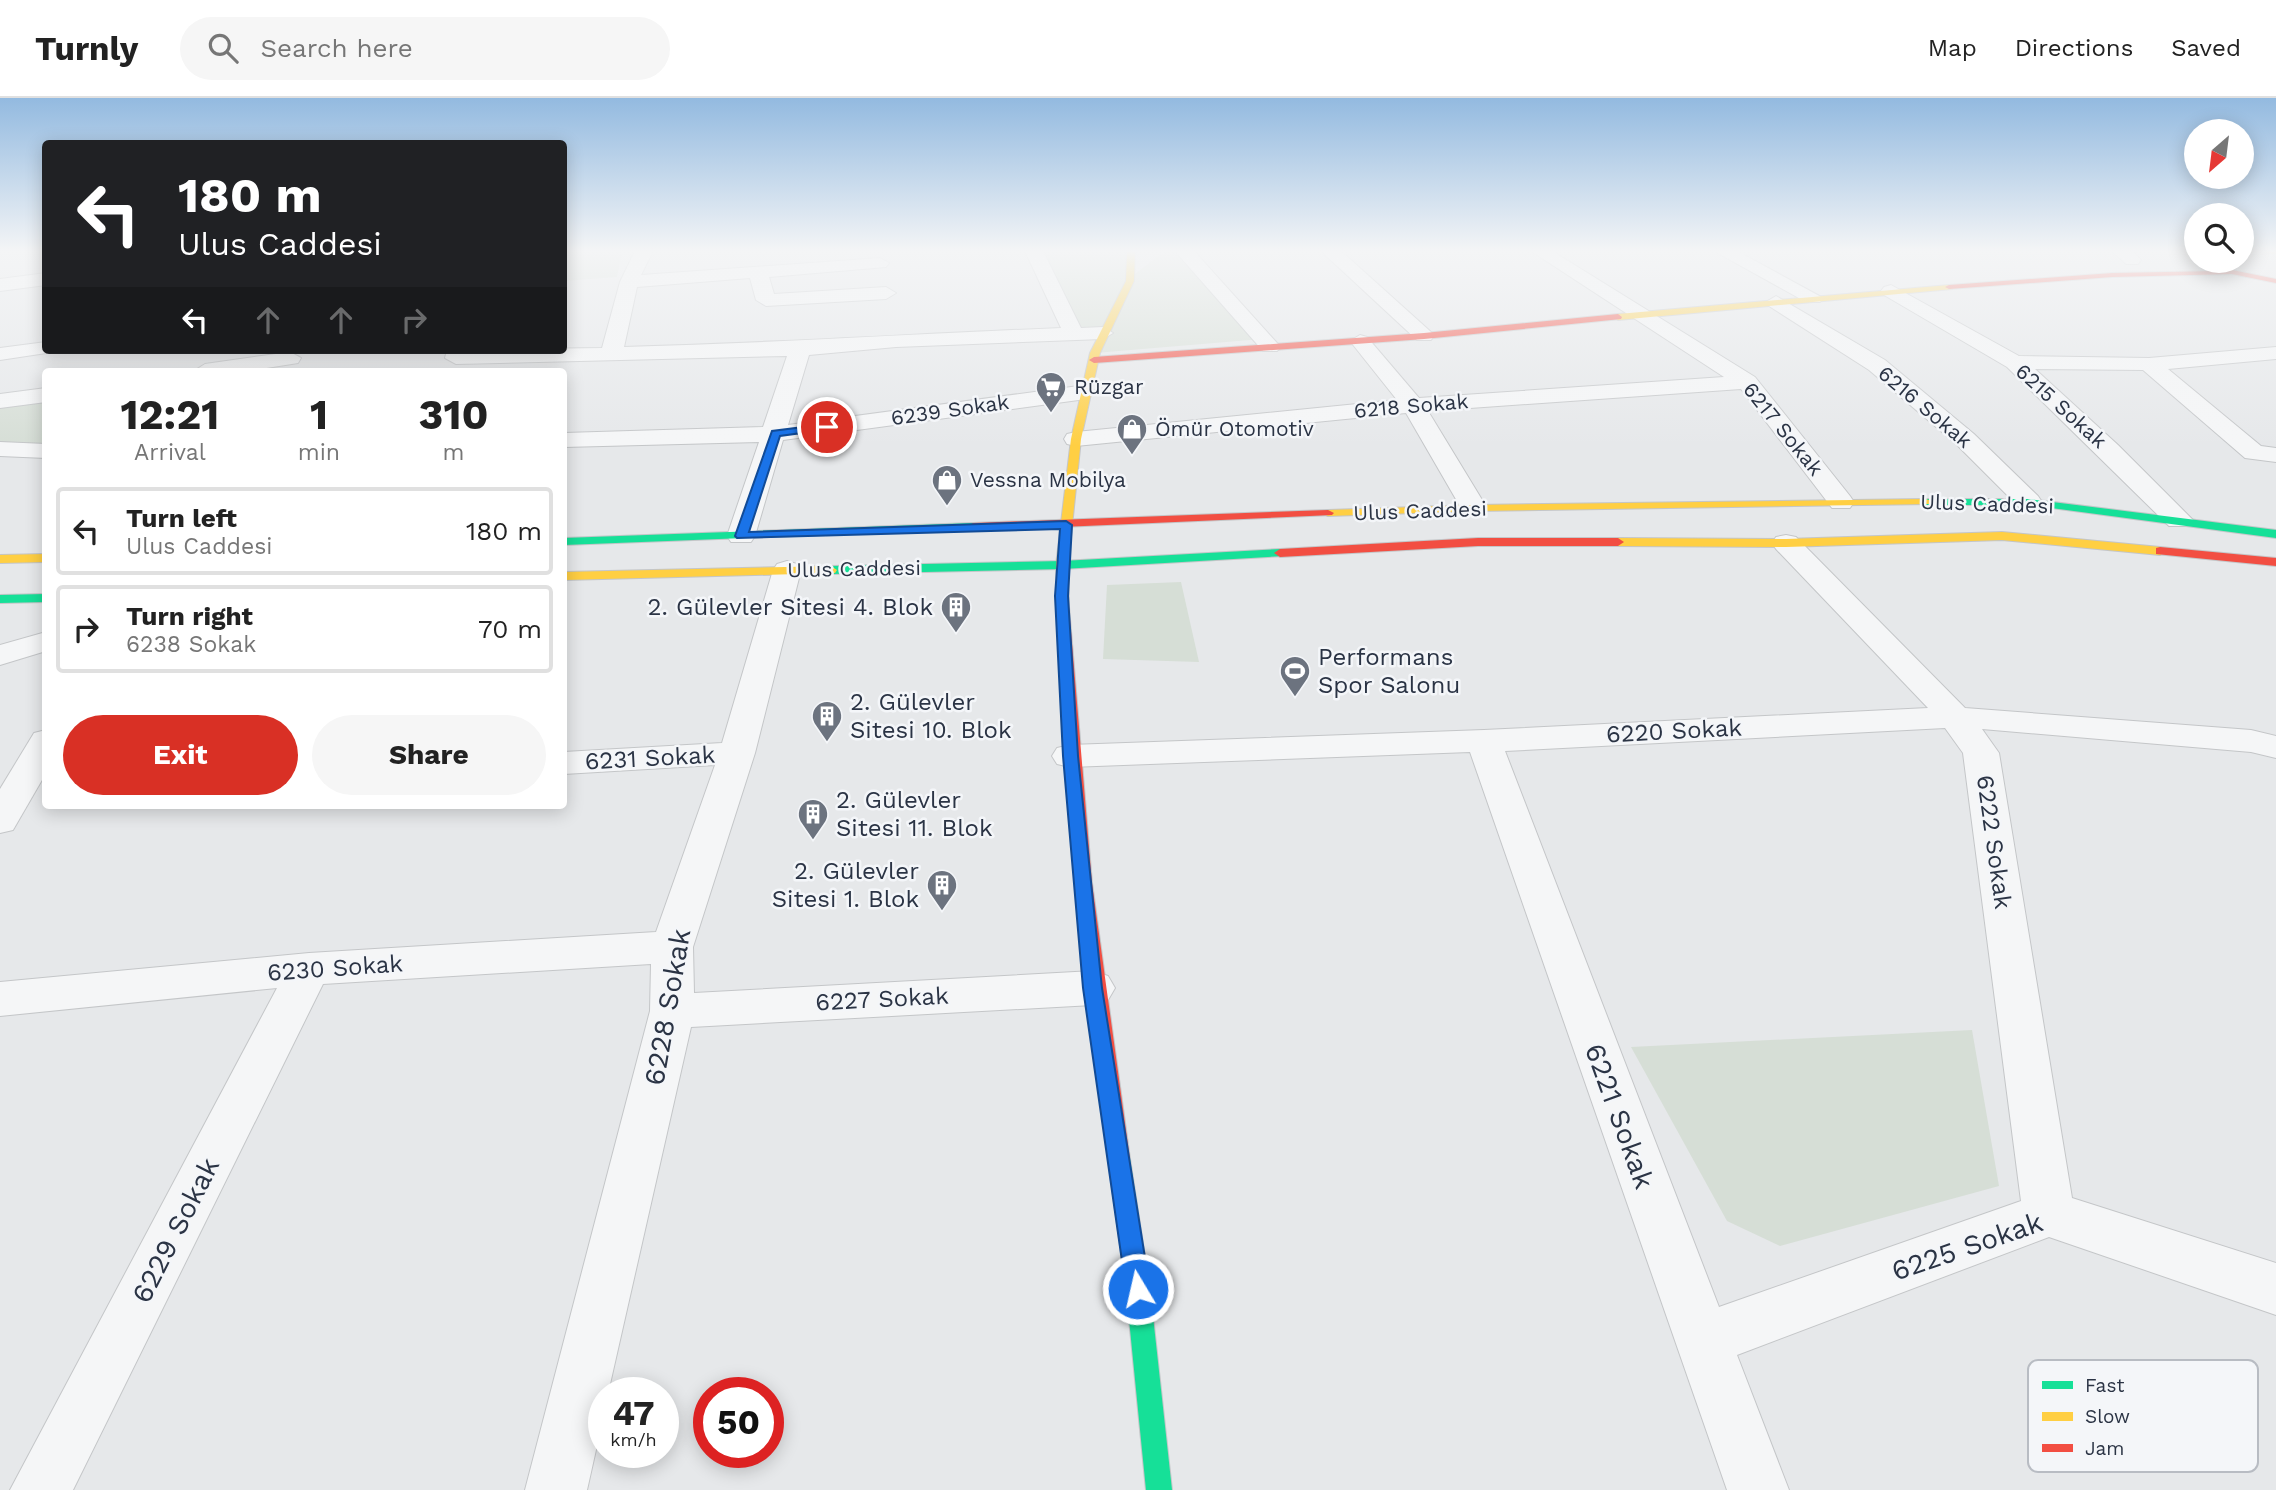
<!DOCTYPE html>
<html lang="en">
<head>
<meta charset="utf-8">
<style>
	:root { --surface:#fff; --page:#f6f6f6; --text:#222; --muted:#767676; --line:#e0e0e0; --accent:#d93025 }
	body { margin:0; font-family:"Work Sans",sans-serif; background:var(--page); color:var(--text); height:100vh; display:flex; flex-direction:column; font-size:26px; white-space:nowrap }
	* { box-sizing:border-box; margin:0 }
	p { font-size:23px; color:var(--muted) }
	.icon { flex:none; width:38px; height:38px; fill:none; stroke:currentColor; stroke-width:2; stroke-linecap:round; stroke-linejoin:round }
	.map { position:relative; flex:1; overflow:hidden }
	.side { position:absolute; left:42px; top:270px; width:525px; height:441px; display:flex; flex-direction:column; background:var(--surface); border-radius:7px; box-shadow:0 4px 18px #0003 }
	.side>* { flex:none }
	.banner { position:absolute; left:42px; top:42px; width:525px; height:214px; border-radius:7px; box-shadow:0 4px 18px #0003; background:#202124; color:#fff; overflow:hidden }
	.needle { width:46px; rotate:208deg }
	.tools { position:absolute; left:2184px; top:21px; display:grid; gap:14px }
	.tools a { display:grid; place-items:center; width:70px; height:70px; border-radius:50%; background:var(--surface); box-shadow:0 4px 18px #0003; font-size:35px }
	.speed { position:absolute; left:588px; top:1279px; display:flex; gap:14px; font-size:35px; font-weight:700; text-align:center }
	.speed>* { display:grid; place-content:center; width:91px; height:91px; border-radius:50%; background:var(--surface); box-shadow:0 4px 18px #0003; line-height:1 }
	.speed small { font-size:18px; font-weight:400 }
	.speed .limit { border:10px solid #d22; background:#fff; color:#111 }
	.pin { position:absolute; display:grid; place-items:center; width:60px; height:60px; color:#fff; margin:-30px; border:4px solid #fff; border-radius:50%; box-shadow:0 2px 7px #0007 }
	.me { position:absolute; width:77px; margin:-38px; rotate:351deg; stroke-linejoin:round; filter:drop-shadow(0 0 5px #0008) }
	.turn { display:flex; align-items:center; gap:24px; height:147px; padding:0 21px; font-size:32px }
	.turn .icon { width:91px; height:91px; stroke-width:2.5 }
	.turn b { display:block; font-size:49px; line-height:60px }
	.lanes { display:flex; align-items:center; height:66px; padding:0 21px; background:#0003; justify-content:center; gap:35px; direction:ltr }
	.lanes .off { opacity:.35 }
	.eta { display:flex; justify-content:space-evenly; align-items:center; height:119px; text-align:center }
	.eta b { font-size:42px; font-weight:700; line-height:49px }
	.action { display:flex; gap:14px; margin-top:auto; padding:14px 21px }
	.action a { flex:1; height:80px; border-radius:42px; background:var(--accent); color:#fff; font-size:28px; font-weight:700; line-height:80px; text-align:center }
	.action a+a { background:var(--page); color:var(--text) }
	ul { padding:0; list-style:none }
	li { display:flex; align-items:center; gap:21px; height:88px; margin:0 14px 10px; padding:0 7px; border:4px solid var(--line); border-radius:7px }
	li div { flex:1 }
	li b { display:block; font-size:26px }
	li em { font-style:normal }
	header { display:flex; align-items:center; gap:42px; box-sizing:border-box; height:98px; padding:0 35px; background:var(--surface); border-bottom:2px solid var(--line) }
	header strong { font-size:33px }
	nav { display:flex; gap:38px; margin-inline-start:auto; font-size:24px }
	.search { width:490px; height:63px; background:var(--page); display:flex; align-items:center; gap:18px; box-sizing:border-box; padding:0 24px; border-radius:38px; color:var(--muted); font-size:26px }
	.map>svg:first-child { display:block }
</style>
</head>
<body>
<header>
<strong>Turnly</strong>
<div class="search"><svg class="icon" aria-label="search" viewBox="0 0 24 24"><circle cx="10" cy="10" r="6"/><path d="M15 15l6 6"/></svg>Search here</div>
<nav><a>Map</a><a>Directions</a><a>Saved</a></nav>
</header>
<div class="map">
<svg width="2276" height="1392" viewBox="0 0 2276 1392">
	<rect width="100%" height="100%" fill="#e6e8ea"/>
	<g fill="#d6ded6">
		<path d="M 564,153 L 622,153 L 617,179 L 564,183 Z"/>
		<path d="M 1034,153 L 1131,153 L 1131,179 L 1165,153 L 1184,153 L 1262,241 L 1095,255 L 1104,233 L 1074,236 Z"/>
		<path d="M 45,300 L 45,346 L 0,344 L 0,306 Z"/>
		<path d="M 1181,484 L 1199,564 L 1103,561 L 1107,487 Z"/>
		<path d="M 1972,932 L 1999,1088 L 1780,1148 L 1727,1123 L 1631,949 Z"/>
	</g>
	<g fill="none" stroke-linecap="round" stroke-linejoin="round">
		<g stroke="#c4c6c8" stroke-width="2">
			<g id="street">
				<path d="M 635,153 L 653,153 L 641,177 L 880,160 L 889,165 L 886,169 L 769,179 L 774,196 L 886,189 L 896,195 L 886,201 L 766,208 L 756,202 L 750,180 L 637,189 L 624,249 C 770,245 915,236 1061,230 L 1025,153 L 1043,153 L 1081,230 L 1103,229 L 1113,235 L 1103,241 L 896,249 L 809,257 L 788,327 L 1086,287 L 1097,294 L 1086,301 L 783,342 L 755,438 L 751,444 L 731,444 L 727,438 L 759,344 L 564,349 L 564,335 L 763,329 L 787,258 L 456,266 L 445,260 L 447,252 L 602,250 L 620,184 Z"/>
				<path d="M 1175,153 L 1194,153 L 1277,245 L 1281,249 L 1277,253 L 1263,253 Z"/>
				<path d="M 1321,153 L 1341,153 L 1431,234 L 1434,238 L 1431,242 L 1417,242 Z"/>
				<path d="M 1531,153 L 1552,153 L 1755,279 L 1850,398 L 1854,404 L 1850,410 L 1832,410 L 1741,291 L 1428,313 L 1487,410 L 1483,416 L 1465,416 L 1461,410 L 1406,315 L 1076,348 L 1067,346 L 1064,341 L 1067,336 L 1076,334 L 1397,302 L 1350,243 L 1360,237 L 1367,239 L 1419,300 L 1724,279 Z"/>
				<path d="M 1714,153 L 1737,153 L 1823,200 L 1820,204 L 1806,204 Z"/>
				<path d="M 2112,153 L 2132,153 L 2141,162 L 2138,166 L 2126,166 Z"/>
				<path d="M 46,175 L 46,187 L 0,193 L 0,181 Z"/>
				<path d="M 1891,187 L 2019,258 L 2149,260 L 2276,249 L 2276,261 L 2168,271 L 2261,348 L 2276,350 L 2276,364 L 2245,360 L 2143,272 L 2035,271 L 2118,347 L 2193,422 L 2189,428 L 2169,428 L 2007,269 L 1884,197 L 1881,193 L 1884,189 Z"/>
				<path d="M 1776,198 L 1885,262 L 1974,336 L 2038,398 L 2042,404 L 2038,410 L 2020,410 L 1956,346 L 1869,272 L 1769,208 L 1766,204 Z"/>
				<path d="M 46,244 L 46,252 L 55,252 L 53,254 L 0,262 L 0,250 Z"/>
				<path d="M 290,254 L 301,260 L 298,265 L 248,273 L 194,273 L 205,266 Z"/>
				<path d="M 46,290 L 46,304 L 0,310 L 0,296 Z"/>
				<path d="M 0,344 L 46,346 L 46,360 L 0,358 Z"/>
				<path d="M 1786,437 L 1796,439 L 1965,610 L 2251,632 L 2276,638 L 2276,660 L 2251,654 L 1982,631 L 1999,655 L 2072,1100 L 2276,1165 L 2276,1217 L 2049,1139 L 1737,1257 L 1789,1392 L 1727,1392 L 1470,654 L 1070,669 L 1057,666 L 1052,658 L 1057,650 L 1070,647 L 1484,632 L 1928,610 L 1776,451 L 1772,445 L 1776,439 ZM 1945,630 L 1963,655 L 2021,1103 L 1719,1209 L 1505,653 Z"/>
				<path d="M 787,463 L 797,466 L 801,472 L 755,655 L 693,849 L 694,895 L 1093,873 L 1108,878 L 1115,890 L 1108,902 L 1093,907 L 691,929 L 608,1295 L 604,1295 L 604,1316 L 587,1392 L 525,1392 L 650,913 L 651,866 L 323,886 L 73,1392 L 10,1392 L 277,890 L 0,918 L 0,884 L 309,855 L 656,834 L 715,667 L 564,676 L 564,654 L 722,645 L 773,472 L 777,466 Z"/>
				<path d="M 46,534 L 46,553 L 0,567 L 0,547 Z"/>
				<path d="M 46,632 L 46,675 L 13,732 L 0,735 L 0,691 L 34,635 Z"/>
			</g>
		</g>
		<g stroke="#c4c6c8" stroke-width="2">
			<g id="fast">
				<path d="M 2029,401 L 2276,432 L 2276,440 L 2029,407 L 1925,407 L 1919,404 L 1925,401 Z"/>
				<path d="M 973,425 L 979,429 L 977,431 L 564,447 L 564,440 Z"/>
				<path d="M 1280,451 L 1286,455 L 1284,458 L 1062,471 L 831,476 L 825,472 L 831,468 L 1062,463 Z"/>
				<path d="M 46,496 L 46,504 L 0,505 L 0,497 Z"/>
				<path d="M 1119,1052 L 1127,1054 L 1130,1061 L 1150,1191 L 1172,1392 L 1146,1392 L 1126,1191 L 1108,1061 L 1111,1054 Z"/>
			</g>
		</g>
		<g stroke="#c4c6c8" stroke-width="2">
			<g id="slow">
				<path d="M 1127,153 L 1135,153 L 1134,183 L 1100,255 L 1081,341 L 1068,467 L 1069,509 L 1063,513 L 1057,509 L 1056,467 L 1071,341 L 1090,255 L 1126,183 Z"/>
				<path d="M 2265,153 L 2276,153 L 2276,156 L 2266,155 Z"/>
				<path d="M 1949,187 L 1952,191 L 1618,222 L 1614,219 L 1618,216 Z"/>
				<path d="M 1925,401 L 1929,402 L 1929,406 L 1474,413 L 1328,418 L 1322,415 L 1328,412 L 1474,407 Z"/>
				<path d="M 2002,434 L 2160,449 L 2166,453 L 2160,457 L 2002,442 L 1786,449 L 1618,448 L 1612,444 L 1618,440 L 1786,441 Z"/>
				<path d="M 46,456 L 46,464 L 0,465 L 0,457 Z"/>
				<path d="M 831,468 L 837,472 L 835,475 L 564,482 L 564,474 Z"/>
			</g>
		</g>
		<g stroke="#c4c6c8" stroke-width="2">
			<g id="jam">
				<path d="M 2203,166 L 2276,181 L 2276,185 L 2232,176 L 2112,179 L 1949,191 L 1945,189 L 1949,187 L 2112,175 L 2218,173 L 2203,170 Z"/>
				<path d="M 1618,216 L 1622,219 L 1621,221 L 1424,241 L 1094,265 L 1089,262 L 1094,259 L 1424,235 Z"/>
				<path d="M 1328,412 L 1334,415 L 1332,417 L 973,433 L 967,429 L 973,425 Z"/>
				<path d="M 1478,440 L 1618,440 L 1624,444 L 1618,448 L 1478,448 L 1280,459 L 1274,455 L 1280,451 Z"/>
				<path d="M 2160,449 L 2276,460 L 2276,468 L 2156,456 L 2156,450 Z"/>
				<path d="M 1063,505 L 1069,509 L 1092,785 L 1130,1061 L 1127,1068 L 1119,1070 L 1111,1068 L 1108,1061 L 1075,785 L 1057,509 Z"/>
			</g>
		</g>
		<use href="#street" fill="#f5f6f7" fill-rule="evenodd"/>
		<use href="#fast" fill="#16e098" fill-rule="evenodd"/>
		<use href="#slow" fill="#ffcf43" fill-rule="evenodd"/>
		<use href="#jam" fill="#f24e42" fill-rule="evenodd"/>
	</g>
	<linearGradient id="sky" x2="0" y2="1"><stop stop-color="#93bae0"/><stop offset="0.44" stop-color="#f4f5f6"/><stop offset="1" stop-color="#f4f5f6" stop-opacity="0"/></linearGradient>
	<rect width="2276" height="348" fill="url(#sky)"/>
	<path fill="#1a73e8" stroke="#114b97" stroke-width="2" d="M 827,326 L 833,329 L 831,331 L 780,338 L 749,434 L 1066,423 L 1072,427 L 1068,498 L 1078,658 L 1102,890 L 1150,1191 L 1146,1199 L 1138,1202 L 1130,1199 L 1126,1191 L 1083,890 L 1063,658 L 1055,498 L 1060,431 L 737,440 L 735,438 L 772,333 Z"/>
	<defs>
		<g id="supermarket-pin" transform="scale(1.575)"><path d="M0 17L-7.5 6A9.5 9.5 0 1 1 7.5 6Z" fill="#6c737f" stroke="#f4f6f9"/><path d="M-6-5.5h2.5l.6 2H6L4.5 2H-2.5L-4.4-4H-6ZM-1.5 3.2a1.3 1.3 0 1 0 .1 0ZM3 3.2a1.3 1.3 0 1 0 .1 0Z" fill="#fff"/></g>
		<g id="shop-pin" transform="scale(1.575)"><path d="M0 17L-7.5 6A9.5 9.5 0 1 1 7.5 6Z" fill="#6c737f" stroke="#f4f6f9"/><path d="M-5-2.5h2.3a2.7 3.5 0 0 1 5.4 0H5L5.5 6h-11ZM-1.5-2.5h3a1.5 2.3 0 0 0-3 0Z" fill="#fff"/></g>
		<g id="building-pin" transform="scale(1.575)"><path d="M0 17L-7.5 6A9.5 9.5 0 1 1 7.5 6Z" fill="#6c737f" stroke="#f4f6f9"/><path d="M-4-6H4V6H1V3H-1V6H-4ZM-2.5-4.3h1.7v1.8h-1.7ZM.8-4.3h1.7v1.8H.8ZM-2.5-1h1.7V.8h-1.7ZM.8-1h1.7V.8H.8Z" fill="#fff"/></g>
		<g id="stadium-pin" transform="scale(1.575)"><path d="M0 17L-7.5 6A9.5 9.5 0 1 1 7.5 6Z" fill="#6c737f" stroke="#f4f6f9"/><path d="M0-5a6.5 5 0 1 0 0 10a6.5 5 0 1 0 0-10ZM-3.5-1.8h7v3.6h-7Z" fill="#fff"/></g>
	</defs>
	<g fill-rule="evenodd">
		<use href="#supermarket-pin" x="1051" y="289"/>
		<use href="#shop-pin" x="1132" y="331"/>
		<use href="#shop-pin" x="947" y="382"/>
		<use href="#building-pin" x="956" y="509"/>
		<use href="#stadium-pin" x="1295" y="573"/>
		<use href="#building-pin" x="827" y="618"/>
		<use href="#building-pin" x="813" y="716"/>
		<use href="#building-pin" x="942" y="787"/>
	</g>
	<g text-anchor="middle" stroke-width="5" stroke-linejoin="round" paint-order="stroke">
		<g font-size="21" fill="#2b3445" stroke="#f4f6f9" text-anchor="start">
			<text x="1074" y="296">Rüzgar</text>
			<text x="1155" y="338">Ömür Otomotiv</text>
			<text x="970" y="389">Vessna Mobilya</text>
		</g>
		<g font-size="21" fill="#2b3445" stroke="#f4f6f9">
			<text transform="translate(1411 308) rotate(-5)" y="7">6218 Sokak</text>
			<text transform="translate(2061 308) rotate(42)" y="7">6215 Sokak</text>
			<text transform="translate(1925 309) rotate(40)" y="7">6216 Sokak</text>
			<text transform="translate(950 312) rotate(-8)" y="7">6239 Sokak</text>
			<text transform="translate(1783 331) rotate(51)" y="7">6217 Sokak</text>
			<text transform="translate(1987 406) rotate(2)" y="7">Ulus Caddesi</text>
			<text transform="translate(1420 413) rotate(-2)" y="7">Ulus Caddesi</text>
			<text transform="translate(854 471) rotate(-1)" y="7">Ulus Caddesi</text>
		</g>
		<g font-size="24" fill="#2b3445" stroke="#f4f6f9" text-anchor="start">
			<text x="933" y="517" text-anchor="end">2. Gülevler Sitesi 4. Blok</text>
			<text x="1318" y="567">Performans<tspan x="1318" dy="28">Spor Salonu</tspan></text>
			<text x="850" y="612">2. Gülevler<tspan x="850" dy="28">Sitesi 10. Blok</tspan></text>
			<text x="836" y="710">2. Gülevler<tspan x="836" dy="28">Sitesi 11. Blok</tspan></text>
			<text x="919" y="781" text-anchor="end">2. Gülevler<tspan x="919" dy="28">Sitesi 1. Blok</tspan></text>
		</g>
		<g font-size="24" fill="#2b3445" stroke="#f4f6f9">
			<text transform="translate(1674 633) rotate(-3)" y="8">6220 Sokak</text>
			<text transform="translate(650 660) rotate(-3)" y="8">6231 Sokak</text>
			<text transform="translate(1994 744) rotate(82)" y="8">6222 Sokak</text>
			<text transform="translate(335 870) rotate(-4)" y="8">6230 Sokak</text>
			<text transform="translate(882 901) rotate(-3)" y="8">6227 Sokak</text>
		</g>
		<g font-size="28" fill="#2b3445" stroke="#f4f6f9">
			<text transform="translate(667 909) rotate(-80)" y="10">6228 Sokak</text>
			<text transform="translate(1620 1018) rotate(70)" y="10">6221 Sokak</text>
			<text transform="translate(175 1132) rotate(-63)" y="10">6229 Sokak</text>
			<text transform="translate(1967 1148) rotate(-19)" y="10">6225 Sokak</text>
		</g>
	</g>
	<rect x="2028" y="1262" width="230" height="112" rx="10" fill="#f4f6f9" stroke="#b8bcc3" stroke-width="2"/>
	<rect x="2042" y="1283" width="31" height="8" fill="#16e098"/>
	<rect x="2042" y="1314" width="31" height="9" fill="#ffcf43"/>
	<rect x="2042" y="1346" width="31" height="8" fill="#f24e42"/>
	<g font-size="19" fill="#2b3445">
		<text x="2085" y="1294">Fast</text>
		<text x="2085" y="1325">Slow</text>
		<text x="2085" y="1357">Jam</text>
	</g>
</svg>
<div class="tools">
<a><svg class="needle" viewBox="-14 -14 28 28"><path d="M0-13l5 13h-10z" fill="#e53935"/><path d="M0 13l5-13h-10z" fill="#767676"/></svg></a>
<a><svg class="icon" aria-label="search" viewBox="0 0 24 24"><circle cx="10" cy="10" r="6"/><path d="M15 15l6 6"/></svg></a>
</div>
<div class="speed"><div>47<small>km/h</small></div><div class="limit">50</div></div>
<div class="pin" style="left:827px;top:329px;background:#d93025"><svg class="icon" aria-label="arrive" viewBox="0 0 24 24"><path d="M6 21V4h12l-3 4 3 4H6"/></svg></div>
<svg class="me" style="left:1138px;top:1191px" viewBox="-20 -20 40 40"><circle r="17" fill="#1a73e8" stroke="#fff" stroke-width="3"/><path d="M0-11L8 9 0 5-8 9z" fill="#fff"/></svg>
<div class="banner">
<div class="turn"><svg class="icon" aria-label="left" viewBox="0 0 24 24"><path d="M17 20v-9H6M10 6l-5 5 5 5"/></svg><div><b>180 m</b>Ulus Caddesi</div></div>
<div class="lanes"><svg class="icon" aria-label="left" viewBox="0 0 24 24"><path d="M17 20v-9H6M10 6l-5 5 5 5"/></svg><svg class="icon off" aria-label="ahead" viewBox="0 0 24 24"><path d="M12 20V5M6 11l6-6 6 6"/></svg><svg class="icon off" aria-label="ahead" viewBox="0 0 24 24"><path d="M12 20V5M6 11l6-6 6 6"/></svg><svg class="icon off" aria-label="right" viewBox="0 0 24 24"><path d="M7 20v-9h11M14 6l5 5-5 5"/></svg></div>
</div>
<section class="side">
<div class="eta">
<div><b>12:21</b><p>Arrival</p></div>
<div><b>1</b><p>min</p></div>
<div><b>310</b><p>m</p></div>
</div>
<ul>
<li><svg class="icon" aria-label="left" viewBox="0 0 24 24"><path d="M17 20v-9H6M10 6l-5 5 5 5"/></svg><div><b>Turn left</b><p>Ulus Caddesi</p></div><em>180 m</em></li>
<li><svg class="icon" aria-label="right" viewBox="0 0 24 24"><path d="M7 20v-9h11M14 6l5 5-5 5"/></svg><div><b>Turn right</b><p>6238 Sokak</p></div><em>70 m</em></li>
</ul>
<div class="action"><a>Exit</a><a>Share</a></div>
</section>
</div>
</body>
</html>
